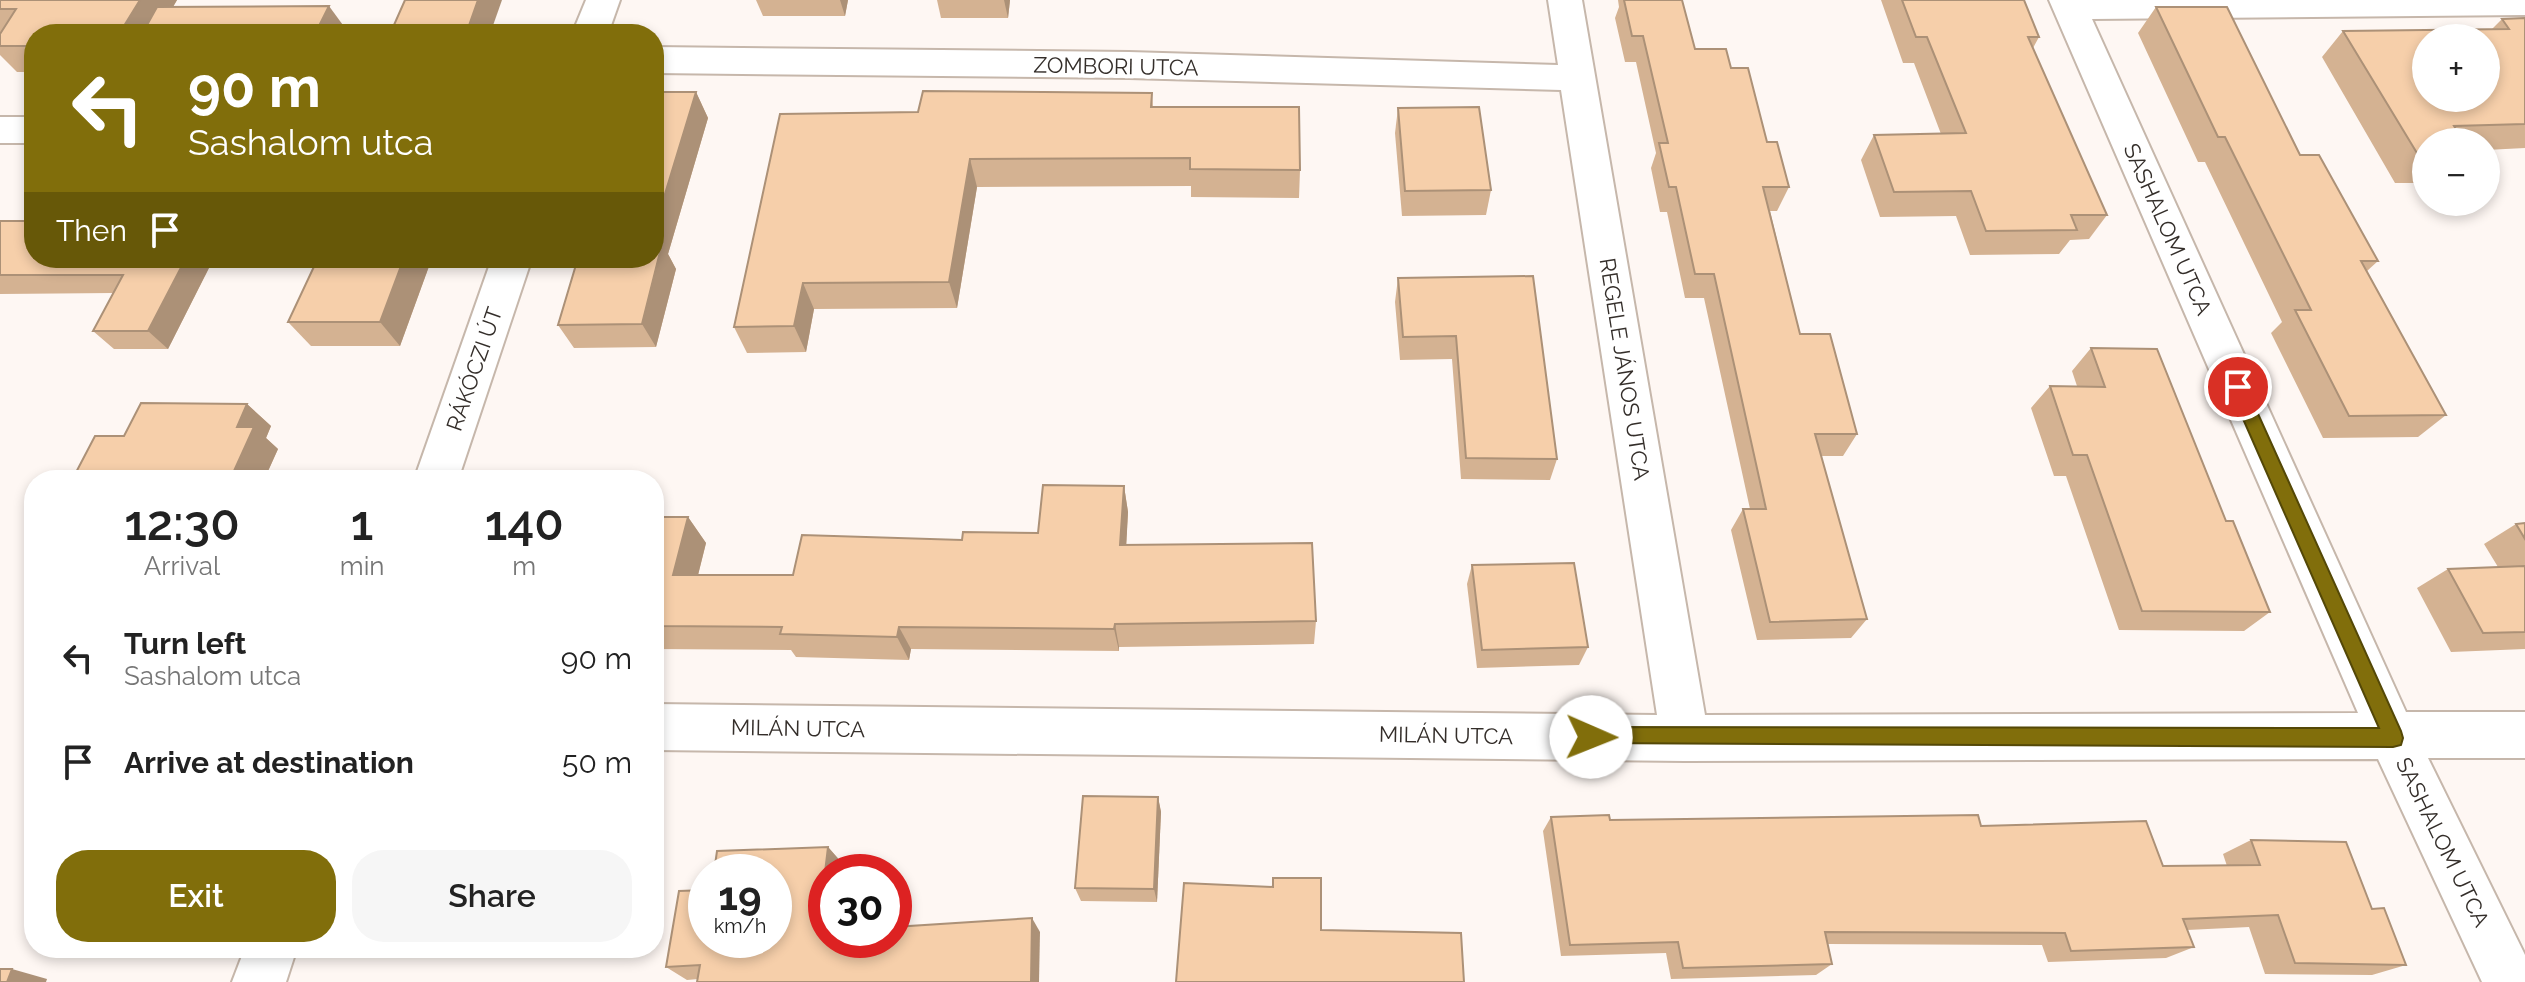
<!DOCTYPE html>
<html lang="en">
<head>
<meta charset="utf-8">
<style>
	:root { --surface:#fff; --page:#f6f6f6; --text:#222; --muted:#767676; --accent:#816e0b }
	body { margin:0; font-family:Raleway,sans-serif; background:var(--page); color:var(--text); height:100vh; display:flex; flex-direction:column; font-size:30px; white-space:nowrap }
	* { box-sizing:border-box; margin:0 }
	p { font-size:26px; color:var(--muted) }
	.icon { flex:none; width:44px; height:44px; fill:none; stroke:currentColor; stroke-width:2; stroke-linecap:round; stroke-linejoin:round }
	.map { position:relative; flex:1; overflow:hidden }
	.sheet { position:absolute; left:24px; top:470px; width:640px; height:488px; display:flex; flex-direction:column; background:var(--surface); border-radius:32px; box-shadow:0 4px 12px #0003 }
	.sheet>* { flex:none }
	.top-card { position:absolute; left:24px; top:24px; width:640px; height:244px; border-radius:32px; box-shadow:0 4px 12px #0003; background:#816e0b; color:#fff; overflow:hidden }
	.fabs { position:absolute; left:2412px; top:24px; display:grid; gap:16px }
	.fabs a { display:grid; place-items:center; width:88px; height:88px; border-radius:50%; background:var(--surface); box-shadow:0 4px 12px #0003; font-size:40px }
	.speed { position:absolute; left:688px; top:854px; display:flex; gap:16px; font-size:40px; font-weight:700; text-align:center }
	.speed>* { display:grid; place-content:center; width:104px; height:104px; border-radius:50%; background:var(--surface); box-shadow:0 4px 12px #0003; line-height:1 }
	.speed small { font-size:20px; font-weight:400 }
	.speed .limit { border:12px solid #d22; background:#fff; color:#111 }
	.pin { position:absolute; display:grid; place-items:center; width:68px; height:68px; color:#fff; margin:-34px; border:4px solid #fff; border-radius:50%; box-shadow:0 2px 8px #0007 }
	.me { position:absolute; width:88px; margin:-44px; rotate:91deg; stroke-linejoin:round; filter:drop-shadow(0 0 6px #0008) }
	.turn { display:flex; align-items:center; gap:28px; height:168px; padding:0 32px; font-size:36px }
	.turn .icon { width:104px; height:104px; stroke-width:2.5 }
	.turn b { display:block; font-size:56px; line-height:68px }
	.then { display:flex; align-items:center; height:76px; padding:0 32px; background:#0003; gap:16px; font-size:30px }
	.eta { display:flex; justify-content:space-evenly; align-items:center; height:136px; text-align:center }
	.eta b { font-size:48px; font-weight:600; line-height:56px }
	.button { display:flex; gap:16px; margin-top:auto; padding:16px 32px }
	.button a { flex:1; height:92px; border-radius:32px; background:var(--accent); color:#fff; font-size:32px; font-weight:600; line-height:92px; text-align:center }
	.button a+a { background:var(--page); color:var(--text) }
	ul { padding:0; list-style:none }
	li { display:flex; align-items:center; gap:24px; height:104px; padding:0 32px }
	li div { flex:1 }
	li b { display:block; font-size:30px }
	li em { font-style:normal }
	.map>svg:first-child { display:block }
</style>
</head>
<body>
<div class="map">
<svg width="2525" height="982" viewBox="0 0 2525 982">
	<rect width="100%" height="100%" fill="#fef7f3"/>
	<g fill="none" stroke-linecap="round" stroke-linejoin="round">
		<g stroke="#c6b7ab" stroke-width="4">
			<g id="street">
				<path d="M 586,0 L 620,0 L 608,34 L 572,34 Z"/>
				<path d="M 1548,0 L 1582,0 L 1705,715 L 2358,713 L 2049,0 L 2525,0 L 2525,15 L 2092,19 L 2406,712 L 2525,712 L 2525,758 L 2428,758 L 2525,955 L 2525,982 L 2482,982 L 2378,759 L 1685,761 L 654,750 L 654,704 L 1657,715 L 1561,90 L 1129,78 L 654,73 L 654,47 L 1129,52 L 1558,65 Z"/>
				<rect x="0" y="117" width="34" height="26"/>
				<path d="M 492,258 L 532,258 L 458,480 L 414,480 Z"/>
				<path d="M 245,948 L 297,948 L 286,982 L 232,982 Z"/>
			</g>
		</g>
		<use href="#street" fill="#fff" fill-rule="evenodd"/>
	</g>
	<g fill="#d4b292">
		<path d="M 0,0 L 177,0 L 173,7 L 348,32 L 347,34 L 34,34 L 34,72 L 17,72 L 0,55 Z"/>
		<path d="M 756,0 L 848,0 L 845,16 L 763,16 Z"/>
		<path d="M 937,0 L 1010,0 L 1008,18 L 941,18 Z"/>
		<path d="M 1618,0 L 1682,0 L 1695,49 L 1731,68 L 1789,187 L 1777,211 L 1770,211 L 1800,334 L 1857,434 L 1843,456 L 1821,456 L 1867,619 L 1851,638 L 1757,640 L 1731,530 L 1743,509 L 1750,509 L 1704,298 L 1685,298 L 1667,212 L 1660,212 L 1651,168 L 1656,153 L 1636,62 L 1625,62 L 1615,18 L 1619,7 Z"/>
		<path d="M 1881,0 L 2024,0 L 2039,37 L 2033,48 L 2107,215 L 2089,239 L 2070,240 L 2059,254 L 1970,255 L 1956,216 L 1880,217 L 1861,160 L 1874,135 L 1941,134 L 1914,63 L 1903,63 Z"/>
		<path d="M 2156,7 L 2300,155 L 2378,261 L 2367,271 L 2446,415 L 2418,437 L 2323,438 L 2271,333 L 2282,322 L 2205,162 L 2198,162 L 2138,33 Z"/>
		<path d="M 2525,18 L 2525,148 L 2486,150 L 2486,142 L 2426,142 L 2426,183 L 2395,183 L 2322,57 L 2343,31 L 2492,29 L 2502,19 Z"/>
		<path d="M 696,92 L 708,118 L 668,254 L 676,269 L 656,347 L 574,348 L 558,325 Z"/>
		<path d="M 1152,93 L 1153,107 L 1300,170 L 1299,198 L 1191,197 L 1191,186 L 977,187 L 957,308 L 814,309 L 806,352 L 747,353 L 734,327 L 918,112 Z"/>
		<path d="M 1398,108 L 1491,190 L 1486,215 L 1402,216 L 1395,133 Z"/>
		<path d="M 0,221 L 34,258 L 214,258 L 168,349 L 114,349 L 93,331 L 113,293 L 0,294 Z"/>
		<path d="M 318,258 L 432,258 L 400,346 L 311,346 L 288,322 Z"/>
		<path d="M 1533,276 L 1557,459 L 1550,480 L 1461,479 L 1452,359 L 1400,360 L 1395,302 L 1398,278 Z"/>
		<path d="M 2091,348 L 2226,521 L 2270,612 L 2244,631 L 2119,630 L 2066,476 L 2054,476 L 2031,408 L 2050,386 L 2077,386 L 2072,371 Z"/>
		<path d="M 247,404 L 271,426 L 266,438 L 278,449 L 264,480 L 72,480 L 124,436 Z"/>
		<path d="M 1124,486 L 1128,512 L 1126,545 L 1316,621 L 1314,644 L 1119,647 L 1119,651 L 911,649 L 909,660 L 796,657 L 791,650 L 654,649 L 654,517 L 688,517 L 706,543 L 698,575 L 793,575 L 962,540 L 1038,533 Z"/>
		<path d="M 2525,523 L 2525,649 L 2451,652 L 2417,588 L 2448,569 L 2498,567 L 2484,544 L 2516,524 Z"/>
		<path d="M 1472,565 L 1588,647 L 1579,665 L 1477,668 L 1467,584 Z"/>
		<path d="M 1158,797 L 1161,812 L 1157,902 L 1081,901 L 1075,888 Z"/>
		<path d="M 1551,817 L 1610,820 L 1981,826 L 2163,866 L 2227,866 L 2223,854 L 2251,840 L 2372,909 L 2406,965 L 2372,975 L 2265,974 L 2249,927 L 2187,930 L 2194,947 L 2166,958 L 2048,962 L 2042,945 L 1828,944 L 1832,964 L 1816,975 L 1671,979 L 1666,953 L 1561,956 L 1543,831 Z"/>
		<path d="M 828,847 L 842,863 L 841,872 L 826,872 L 826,940 L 1040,932 L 698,979 L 687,980 L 666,967 L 706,940 Z"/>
	</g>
	<g fill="#ac9177">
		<path d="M 140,0 L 177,0 L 157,34 L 119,34 Z"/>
		<path d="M 478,0 L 502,0 L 490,34 L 466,34 Z"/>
		<path d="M 840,0 L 848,0 L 845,16 Z"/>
		<path d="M 1004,0 L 1010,0 L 1008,18 Z"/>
		<path d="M 329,6 L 348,32 L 347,34 L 315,34 Z"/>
		<path d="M 696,92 L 708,118 L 668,254 L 676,269 L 656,347 L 642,324 L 654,253 L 654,230 Z"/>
		<path d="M 970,159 L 977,187 L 957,308 L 949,282 Z"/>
		<path d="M 186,258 L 214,258 L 168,349 L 148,331 Z"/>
		<path d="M 404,258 L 432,258 L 400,346 L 380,322 Z"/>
		<path d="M 803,283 L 814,309 L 806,352 L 794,326 Z"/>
		<path d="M 247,404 L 271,426 L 266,438 L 278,449 L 264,480 L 244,480 L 234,471 L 237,427 Z"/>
		<path d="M 216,471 L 227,480 L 211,480 Z"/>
		<path d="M 1124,486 L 1128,512 L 1125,570 L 1120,545 Z"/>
		<path d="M 688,517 L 706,543 L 692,599 L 673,575 Z"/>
		<path d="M 1115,624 L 1119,647 L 1119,651 L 1114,629 Z"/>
		<path d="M 899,627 L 911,649 L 909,660 L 897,637 Z"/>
		<path d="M 1158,797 L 1161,812 L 1157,902 L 1154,889 Z"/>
		<path d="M 828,847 L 842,863 L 841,872 L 826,872 L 826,911 L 821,906 Z"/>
		<path d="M 1032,918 L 1040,932 L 1039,982 L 1031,982 Z"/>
		<path d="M 12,969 L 47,979 L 46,982 L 7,982 Z"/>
	</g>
	<g fill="#f6cfaa" stroke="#ac9177" stroke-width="2" fill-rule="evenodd">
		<path d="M 0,0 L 140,0 L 119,34 L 34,34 L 34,46 L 0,46 L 0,34 L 16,9 L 0,9 Z"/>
		<path d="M 405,0 L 478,0 L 466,34 L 390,34 Z"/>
		<path d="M 1624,0 L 1682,0 L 1695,49 L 1726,49 L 1731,68 L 1748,68 L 1767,142 L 1777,142 L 1789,187 L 1763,187 L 1800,334 L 1830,334 L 1857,434 L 1815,434 L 1867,619 L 1770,622 L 1743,509 L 1766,509 L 1714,274 L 1695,274 L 1676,187 L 1669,187 L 1659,143 L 1668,143 L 1643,36 L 1632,36 Z"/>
		<path d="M 1902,0 L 2024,0 L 2039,37 L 2028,37 L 2107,215 L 2071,215 L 2077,230 L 1986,231 L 1971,191 L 1894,192 L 1874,135 L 1966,133 L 1927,37 L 1916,37 Z"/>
		<path d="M 329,6 L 315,34 L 142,34 L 157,7 Z"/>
		<path d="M 2156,7 L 2227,7 L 2300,155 L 2319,155 L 2378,261 L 2361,261 L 2446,415 L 2349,416 L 2295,310 L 2311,310 L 2225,137 L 2218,137 Z"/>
		<path d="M 2525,18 L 2525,124 L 2454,126 L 2464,142 L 2426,142 L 2426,158 L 2420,158 L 2343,31 L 2509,29 L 2502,19 ZM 2426,38 L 2486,38 L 2486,98 L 2426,98 Z"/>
		<path d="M 923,91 L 1152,93 L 1151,107 L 1299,107 L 1300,170 L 1190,169 L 1190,158 L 970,159 L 949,282 L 803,283 L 794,326 L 734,327 L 780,114 L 918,112 Z"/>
		<path d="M 654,92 L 696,92 L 654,230 Z"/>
		<path d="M 1479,107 L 1491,190 L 1405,191 L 1398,108 Z"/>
		<path d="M 0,221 L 34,221 L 34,258 L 186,258 L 148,331 L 93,331 L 123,275 L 0,275 Z"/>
		<path d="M 662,244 L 642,324 L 558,325 L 578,258 L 654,258 L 654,245 Z"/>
		<path d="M 318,258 L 404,258 L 380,322 L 288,322 Z"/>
		<path d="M 1533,276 L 1557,459 L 1466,458 L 1456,336 L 1403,337 L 1398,278 Z"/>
		<path d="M 2091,348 L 2157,349 L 2226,521 L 2233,521 L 2270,612 L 2142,611 L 2087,455 L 2073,455 L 2050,386 L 2105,387 Z"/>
		<path d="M 141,403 L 247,404 L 237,427 L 254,427 L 234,471 L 216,471 L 211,480 L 72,480 L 95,436 L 124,436 Z"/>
		<path d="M 1043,485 L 1124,486 L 1120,545 L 1312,543 L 1316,621 L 1115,624 L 1114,629 L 899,627 L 897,637 L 780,634 L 782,627 L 654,626 L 654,517 L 688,517 L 673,575 L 793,575 L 802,535 L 962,540 L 963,532 L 1038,533 Z"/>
		<path d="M 2525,523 L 2525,539 L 2516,524 Z"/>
		<path d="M 1574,563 L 1588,647 L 1482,650 L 1472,565 Z"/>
		<path d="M 2525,566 L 2525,632 L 2483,633 L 2448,569 Z"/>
		<path d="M 1083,796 L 1158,797 L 1154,889 L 1075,888 Z"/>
		<path d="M 1609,815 L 1610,820 L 1978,815 L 1981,826 L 2146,821 L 2163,866 L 2260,865 L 2251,840 L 2346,842 L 2372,909 L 2384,908 L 2406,965 L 2295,963 L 2278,915 L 2183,919 L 2194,947 L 2071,951 L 2065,933 L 1825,932 L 1832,964 L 1683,968 L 1678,942 L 1570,945 L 1551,817 Z"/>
		<path d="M 828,847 L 821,906 L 826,906 L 826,940 L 894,940 L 894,927 L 1032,918 L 1031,982 L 697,982 L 700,965 L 666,967 L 679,891 L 706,890 L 706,940 L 774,940 L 774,872 L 714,872 L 717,851 Z"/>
		<path d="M 1273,878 L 1321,878 L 1321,930 L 1461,933 L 1464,982 L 1176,982 L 1184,883 L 1273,887 Z"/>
		<path d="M 0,969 L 12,969 L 7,982 L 0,982 Z"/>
	</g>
	<path fill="#816e0b" stroke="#544807" stroke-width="2" d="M 2238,380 L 2246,387 L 2401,731 L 2403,738 L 2401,745 L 2393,747 L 1584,743 L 1581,737 L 1584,730 L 1591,727 L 2379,728 L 2229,387 Z"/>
	<g text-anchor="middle" stroke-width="8" stroke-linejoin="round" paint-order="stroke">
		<g font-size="22" fill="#342e2a" stroke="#fff">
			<text transform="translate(1116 66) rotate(1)" y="8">ZOMBORI UTCA</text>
			<text transform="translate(2168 229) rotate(66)" y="8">SASHALOM UTCA</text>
			<text transform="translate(474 369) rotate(-71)" y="8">RÁKÓCZI ÚT</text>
			<text transform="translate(1625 369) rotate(81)" y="8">REGELE JÁNOS UTCA</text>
			<text transform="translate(798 728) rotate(1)" y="8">MILÁN UTCA</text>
			<text transform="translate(1446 735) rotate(1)" y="8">MILÁN UTCA</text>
			<text transform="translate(2443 842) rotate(64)" y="8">SASHALOM UTCA</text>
		</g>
	</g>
</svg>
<div class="fabs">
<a>+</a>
<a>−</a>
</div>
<div class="speed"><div>19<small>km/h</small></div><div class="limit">30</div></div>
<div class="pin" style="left:2238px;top:387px;background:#d93025"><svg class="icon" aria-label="arrive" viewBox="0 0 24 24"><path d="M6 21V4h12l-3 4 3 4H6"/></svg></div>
<svg class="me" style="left:1591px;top:737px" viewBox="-20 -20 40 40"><circle r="19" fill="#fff"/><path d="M0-13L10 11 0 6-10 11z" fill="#816e0b"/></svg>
<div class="top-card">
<div class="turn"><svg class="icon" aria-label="left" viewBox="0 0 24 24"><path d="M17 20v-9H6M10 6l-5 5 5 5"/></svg><div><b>90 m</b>Sashalom utca</div></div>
<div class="then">Then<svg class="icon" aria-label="arrive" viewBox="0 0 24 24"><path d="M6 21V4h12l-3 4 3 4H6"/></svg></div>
</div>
<section class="sheet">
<div class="eta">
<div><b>12:30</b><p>Arrival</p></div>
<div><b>1</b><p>min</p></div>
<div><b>140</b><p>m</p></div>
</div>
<ul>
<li><svg class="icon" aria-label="left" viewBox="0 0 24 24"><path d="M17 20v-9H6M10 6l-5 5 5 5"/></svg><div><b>Turn left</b><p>Sashalom utca</p></div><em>90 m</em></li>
<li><svg class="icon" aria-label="arrive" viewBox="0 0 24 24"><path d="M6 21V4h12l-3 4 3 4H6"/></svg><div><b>Arrive at destination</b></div><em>50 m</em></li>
</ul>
<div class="button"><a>Exit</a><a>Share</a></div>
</section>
</div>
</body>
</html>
